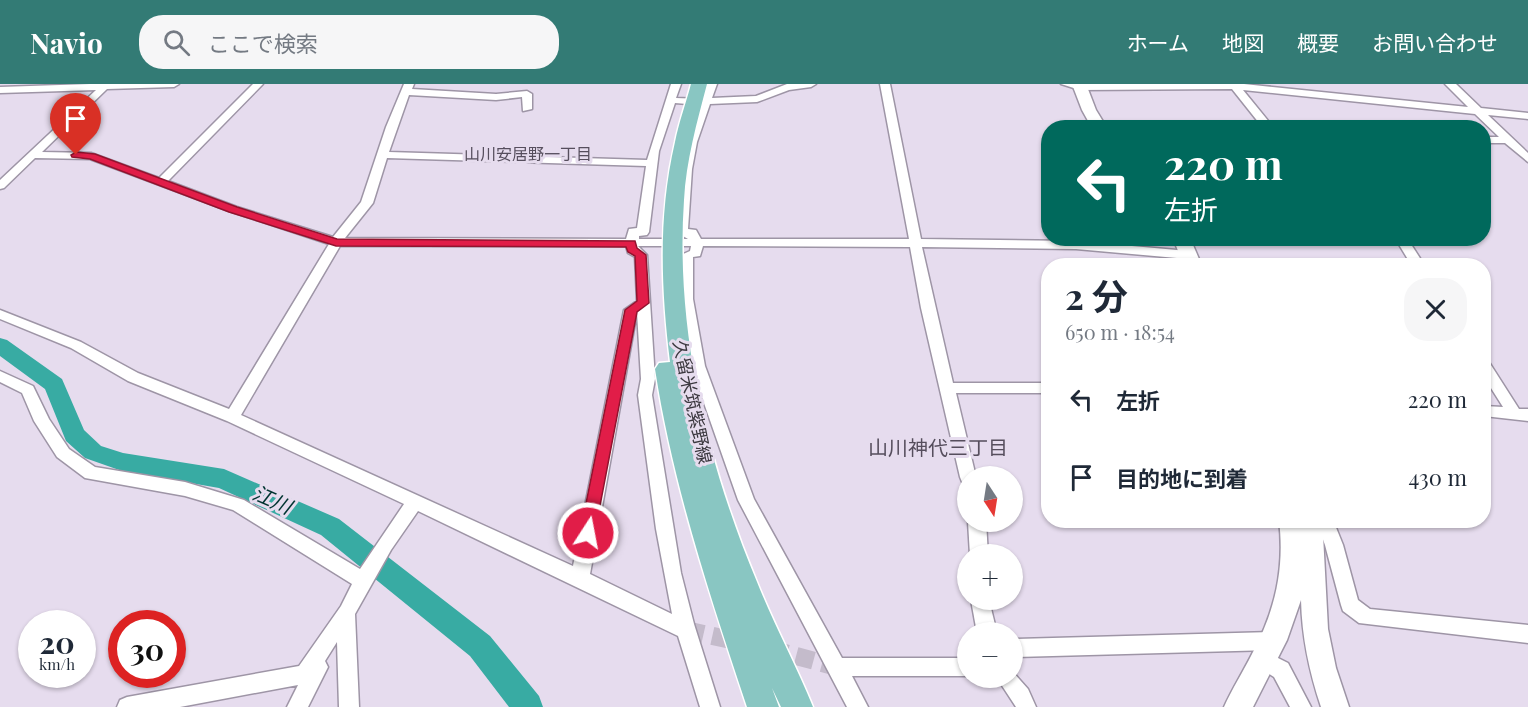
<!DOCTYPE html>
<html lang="ja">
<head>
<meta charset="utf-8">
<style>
	:root { --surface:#fff; --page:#f6f6f7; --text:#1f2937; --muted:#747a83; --accent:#337b75 }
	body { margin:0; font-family:"Playfair Display","Noto Sans JP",serif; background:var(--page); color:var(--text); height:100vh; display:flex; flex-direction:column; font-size:22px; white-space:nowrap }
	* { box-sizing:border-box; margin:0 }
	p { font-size:20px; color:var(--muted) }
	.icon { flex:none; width:33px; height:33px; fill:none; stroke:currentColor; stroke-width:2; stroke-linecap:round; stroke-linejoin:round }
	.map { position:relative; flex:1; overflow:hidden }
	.drawer { position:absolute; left:1041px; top:174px; width:450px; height:270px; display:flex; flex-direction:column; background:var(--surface); border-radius:24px; box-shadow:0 2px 4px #0004 }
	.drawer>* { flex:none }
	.guide { position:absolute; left:1041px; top:36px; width:450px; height:126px; border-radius:24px; box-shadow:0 2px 4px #0004; background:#00695c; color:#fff; overflow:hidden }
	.needle { width:39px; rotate:168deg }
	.tools { position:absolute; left:957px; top:382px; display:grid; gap:12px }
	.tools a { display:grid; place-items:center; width:66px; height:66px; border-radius:50%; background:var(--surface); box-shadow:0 2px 4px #0004; font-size:30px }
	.speed { position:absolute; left:18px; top:526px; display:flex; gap:12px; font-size:30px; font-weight:700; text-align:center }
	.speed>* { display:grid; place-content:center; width:78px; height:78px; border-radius:50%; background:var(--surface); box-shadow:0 2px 4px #0004; line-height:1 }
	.speed small { font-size:15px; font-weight:400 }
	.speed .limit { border:9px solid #d22; background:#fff; color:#111 }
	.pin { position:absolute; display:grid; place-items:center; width:51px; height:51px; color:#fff; margin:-62px -26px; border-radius:50% 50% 50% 0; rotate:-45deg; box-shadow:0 0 6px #0007 }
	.pin .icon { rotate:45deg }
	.me { position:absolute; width:66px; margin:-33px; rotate:11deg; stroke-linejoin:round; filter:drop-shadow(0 0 4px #0008) }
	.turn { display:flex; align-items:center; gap:21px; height:126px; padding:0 24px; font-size:27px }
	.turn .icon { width:78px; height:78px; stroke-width:2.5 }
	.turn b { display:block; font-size:42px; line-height:51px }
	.round { display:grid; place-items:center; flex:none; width:63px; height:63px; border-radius:24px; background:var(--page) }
	.overview { display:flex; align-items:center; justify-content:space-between; height:102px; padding:0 24px }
	h1 { font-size:36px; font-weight:700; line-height:45px }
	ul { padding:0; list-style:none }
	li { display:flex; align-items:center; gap:18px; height:78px; padding:0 24px }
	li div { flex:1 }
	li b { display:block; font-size:22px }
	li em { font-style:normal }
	header { display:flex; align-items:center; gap:36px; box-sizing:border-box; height:84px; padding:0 30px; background:var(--accent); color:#fff }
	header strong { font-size:28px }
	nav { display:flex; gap:33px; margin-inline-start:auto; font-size:21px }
	.search { width:420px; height:54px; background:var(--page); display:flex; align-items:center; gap:15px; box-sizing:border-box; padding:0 21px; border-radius:24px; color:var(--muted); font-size:22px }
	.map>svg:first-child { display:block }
</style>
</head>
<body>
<header>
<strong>Navio</strong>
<div class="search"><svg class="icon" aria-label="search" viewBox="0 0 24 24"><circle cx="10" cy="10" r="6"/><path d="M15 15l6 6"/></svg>ここで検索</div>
<nav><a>ホーム</a><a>地図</a><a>概要</a><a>お問い合わせ</a></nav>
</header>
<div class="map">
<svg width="1528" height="623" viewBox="0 0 1528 623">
	<rect width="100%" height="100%" fill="#e6dcee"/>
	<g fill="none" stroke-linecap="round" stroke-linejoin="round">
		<path fill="#38aba3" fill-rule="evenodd" d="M 0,254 L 7,256 L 62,295 L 84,346 L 101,362 L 123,369 L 224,385 L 339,435 L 490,552 L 539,612 L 543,623 L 509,623 L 470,572 L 321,451 L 219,404 L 122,387 L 85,374 L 66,357 L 45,305 L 0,272 Z"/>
		<g stroke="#c4bbcb" stroke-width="18" stroke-dasharray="18 9" stroke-linecap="butt">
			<path d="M 686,546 L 744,559"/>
			<path d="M 770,565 L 837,583"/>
		</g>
		<g stroke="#9e95a6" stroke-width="3">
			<g id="street">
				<path d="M 90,0 L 179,0 L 174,3 L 107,5 L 42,68 L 91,69 L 159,94 L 253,0 L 263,0 L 168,97 L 237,123 L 333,153 L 361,118 L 386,43 L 404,0 L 414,0 L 412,5 L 496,10 L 527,7 L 532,10 L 532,25 L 523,27 L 522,13 L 496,16 L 409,11 L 389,68 L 647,76 L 671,0 L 681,0 L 676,14 L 702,15 L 707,0 L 717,0 L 712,14 L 756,12 L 787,0 L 816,0 L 811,3 L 789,6 L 757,18 L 710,20 L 697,58 L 692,85 L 688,145 L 696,146 L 701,155 L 909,155 L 880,0 L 890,0 L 921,155 L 1076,157 L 1188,167 L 1194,171 L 1188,175 L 1076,165 L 922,163 L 953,299 L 1048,299 L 1048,309 L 956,309 L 976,393 L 968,393 L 968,399 L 962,398 L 960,393 L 921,224 L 910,163 L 703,162 L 700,172 L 693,173 L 693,215 L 705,282 L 754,415 L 842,574 L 968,574 L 968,592 L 852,592 L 868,623 L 847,623 L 738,416 L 691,282 L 679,215 L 681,171 L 690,167 L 691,162 L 638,162 L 647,171 L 655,295 L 652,311 L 681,489 L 694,540 L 720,623 L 700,623 L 678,552 L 418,427 L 391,466 L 355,530 L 359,623 L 339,623 L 337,558 L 325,577 L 328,583 L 308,623 L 287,623 L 298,601 L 180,623 L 117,623 L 120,616 L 127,613 L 299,582 L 341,522 L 352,500 L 233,426 L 185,412 L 85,394 L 57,373 L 34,337 L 22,309 L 0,298 L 0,287 L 33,302 L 49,335 L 69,365 L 95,383 L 185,398 L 244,416 L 360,485 L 404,420 L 227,337 L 128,297 L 71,264 L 0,235 L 0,226 L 81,258 L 138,289 L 229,325 L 329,160 L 229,127 L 90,75 L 35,74 L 4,104 L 0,105 L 0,96 L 96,6 L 0,9 L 0,3 ZM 675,19 L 700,21 L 687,58 L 680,85 L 676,148 L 688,155 L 639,155 L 639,152 L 647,151 L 649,148 L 659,67 ZM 387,74 L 646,82 L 637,144 L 629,145 L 626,155 L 345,154 L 373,119 ZM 340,162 L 626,162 L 628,169 L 635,173 L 637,217 L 624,226 L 573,482 L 241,331 ZM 637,228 L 641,295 L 638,311 L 656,445 L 672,530 L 590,490 Z"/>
				<path d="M 1061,0 L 1244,0 L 1468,23 L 1445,0 L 1456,0 L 1481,24 L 1528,29 L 1528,35 L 1488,31 L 1528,69 L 1528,78 L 1505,59 L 1484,59 L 1484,53 L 1499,53 L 1475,30 L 1243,6 L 1274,44 L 1263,44 L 1232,5 L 1080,6 Z"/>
				<path d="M 1395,154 L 1407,154 L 1425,182 L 1412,182 Z"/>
				<path d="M 1484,277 L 1489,278 L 1519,325 L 1528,325 L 1528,337 L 1484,332 L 1484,322 L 1503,323 L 1484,293 Z"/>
				<path d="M 1316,436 L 1333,436 L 1343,461 L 1358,516 L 1370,525 L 1528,541 L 1528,559 L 1359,539 L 1343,527 L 1341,521 L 1325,461 Z"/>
				<path d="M 968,438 L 986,438 L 988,471 L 970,471 Z"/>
				<path d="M 971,516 L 989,516 L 997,549 L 977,549 Z"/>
				<path d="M 1275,548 L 1282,551 L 1285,557 L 1282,563 L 1275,566 L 1012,573 L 1012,555 Z"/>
				<path d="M 1264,567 L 1288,579 L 1311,623 L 1290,623 L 1274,593 L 1257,582 L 1254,576 L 1257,570 Z"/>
				<path d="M 1012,587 L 1028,605 L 1036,623 L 1016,623 L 997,594 L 1012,594 Z"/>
			</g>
		</g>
		<g stroke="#9e95a6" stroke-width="3">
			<g id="secondary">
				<path d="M 1072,0 L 1086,0 L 1096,26 L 1107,44 L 1092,44 L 1082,26 Z"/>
				<path d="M 1173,154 L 1190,154 L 1202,182 L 1184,182 Z"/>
				<path d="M 1279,436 L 1320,436 L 1323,451 L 1328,545 L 1336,584 L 1349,623 L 1321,623 C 1309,587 1302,554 1301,516 L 1287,556 L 1253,623 L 1224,623 C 1232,605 1243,588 1252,570 C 1275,527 1285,485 1279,436 Z"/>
			</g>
		</g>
		<g stroke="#fff" stroke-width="3">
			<path id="primary" d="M 691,0 L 707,0 C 697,38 686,77 684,116 C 675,246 707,379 757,498 C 774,541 796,581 813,623 L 781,623 L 772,604 L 779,623 L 747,623 C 710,512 673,401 655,285 L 659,279 L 670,278 C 661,204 658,131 675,58 C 679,38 686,19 691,0 Z"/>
		</g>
		<use href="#street" fill="#fff" fill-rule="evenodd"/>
		<use href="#secondary" fill="#fff" fill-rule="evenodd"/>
		<use href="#primary" fill="#89c6c2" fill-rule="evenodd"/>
	</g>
	<path fill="#e11d48" stroke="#92132f" stroke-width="1.5" d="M 76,68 L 95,70 L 237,123 L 337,155 L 635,157 L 637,164 L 646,171 L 649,219 L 637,228 L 594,453 L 588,455 L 582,453 L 580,449 L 625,226 L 637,217 L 635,172 L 628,168 L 626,163 L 336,162 L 229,128 L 90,75 L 72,73 L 71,71 Z"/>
	<g text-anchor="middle" stroke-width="6" stroke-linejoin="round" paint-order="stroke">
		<g font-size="16" fill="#564e5d" stroke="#e6dcee">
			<text x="528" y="76">山川安居野一丁目</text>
		</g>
		<g font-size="18" fill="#3b383f" stroke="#e6dcee">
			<text transform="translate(692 318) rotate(78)" y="6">久留米筑紫野線</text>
		</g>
		<g font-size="20" fill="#564e5d" stroke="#e6dcee">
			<text x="938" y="371">山川神代三丁目</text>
		</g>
		<g font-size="20" font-style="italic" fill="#003431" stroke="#e6dcee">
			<text transform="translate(272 416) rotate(24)" y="7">江川</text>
		</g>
	</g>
</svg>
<div class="tools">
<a><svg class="needle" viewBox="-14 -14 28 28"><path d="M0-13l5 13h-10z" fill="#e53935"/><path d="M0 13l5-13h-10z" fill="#747a83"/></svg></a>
<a>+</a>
<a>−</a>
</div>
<div class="speed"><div>20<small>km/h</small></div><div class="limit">30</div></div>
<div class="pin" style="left:76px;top:71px;background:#d93025"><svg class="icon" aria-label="arrive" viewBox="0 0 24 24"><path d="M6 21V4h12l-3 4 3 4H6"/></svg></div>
<svg class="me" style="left:588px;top:449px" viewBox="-20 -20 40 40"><circle r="17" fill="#e11d48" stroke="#fff" stroke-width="3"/><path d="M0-11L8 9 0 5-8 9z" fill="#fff"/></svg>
<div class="guide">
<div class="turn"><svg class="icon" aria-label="left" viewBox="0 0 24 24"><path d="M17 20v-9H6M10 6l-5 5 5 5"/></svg><div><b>220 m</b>左折</div></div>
</div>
<section class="drawer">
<div class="overview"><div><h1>2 分</h1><p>650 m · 18:54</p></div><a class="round"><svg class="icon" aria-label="close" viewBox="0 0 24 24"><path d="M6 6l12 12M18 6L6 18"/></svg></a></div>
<ul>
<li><svg class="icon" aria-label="left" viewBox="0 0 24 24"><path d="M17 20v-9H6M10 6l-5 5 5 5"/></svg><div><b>左折</b></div><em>220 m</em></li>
<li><svg class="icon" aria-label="arrive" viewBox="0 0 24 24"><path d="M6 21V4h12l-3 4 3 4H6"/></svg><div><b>目的地に到着</b></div><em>430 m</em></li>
</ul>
</section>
</div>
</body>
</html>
